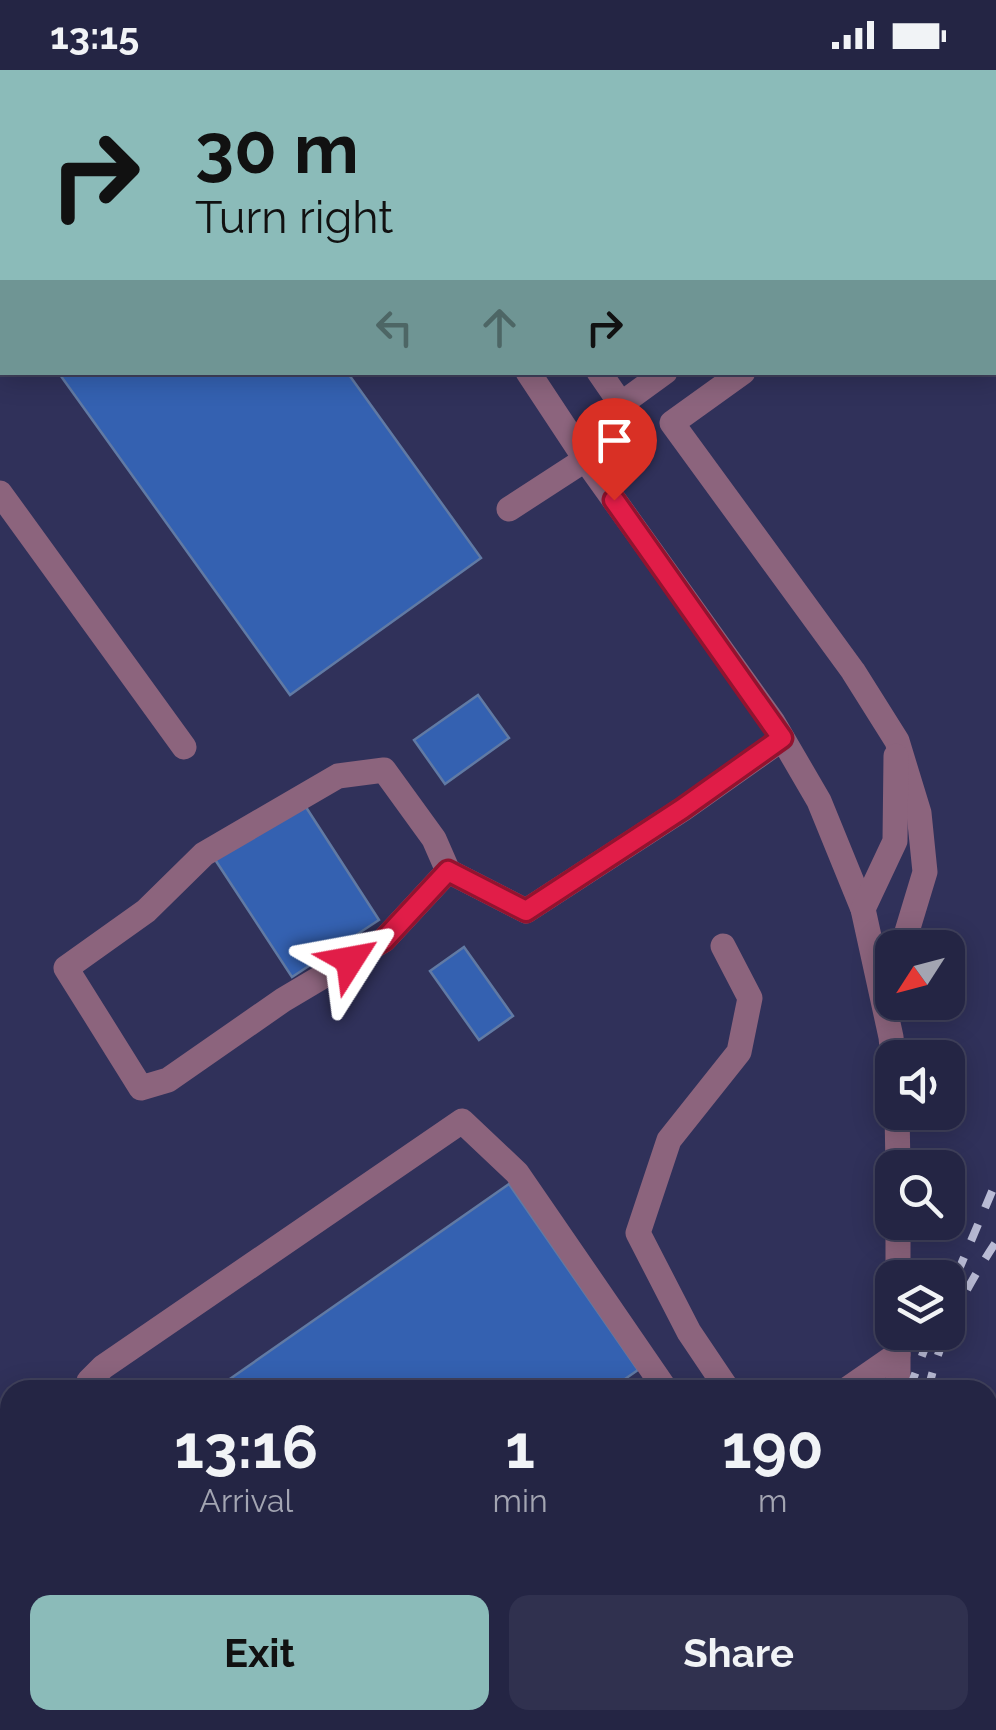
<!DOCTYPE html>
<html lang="en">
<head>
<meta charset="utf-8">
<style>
	:root { --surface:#242544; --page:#30314f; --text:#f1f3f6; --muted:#a3a5b2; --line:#41425d; --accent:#8bbbb9 }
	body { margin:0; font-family:Raleway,sans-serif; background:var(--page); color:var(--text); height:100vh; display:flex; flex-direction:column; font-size:38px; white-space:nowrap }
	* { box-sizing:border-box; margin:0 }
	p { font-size:32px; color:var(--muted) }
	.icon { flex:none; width:55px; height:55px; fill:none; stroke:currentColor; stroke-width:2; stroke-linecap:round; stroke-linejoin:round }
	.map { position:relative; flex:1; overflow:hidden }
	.details { position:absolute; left:0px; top:1310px; width:998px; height:350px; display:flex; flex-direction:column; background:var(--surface); border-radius:30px 30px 0 0; box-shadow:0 5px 25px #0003,0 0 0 2px var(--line) }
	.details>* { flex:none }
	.banner { position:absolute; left:0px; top:0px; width:998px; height:305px; box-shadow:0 5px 25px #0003,0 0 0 2px var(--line); background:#8bbbb9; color:#111; overflow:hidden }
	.needle { width:65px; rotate:234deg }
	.buttons { position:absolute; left:875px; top:860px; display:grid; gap:20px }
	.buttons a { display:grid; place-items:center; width:90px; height:90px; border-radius:20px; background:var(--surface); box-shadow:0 5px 25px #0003,0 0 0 2px var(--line); font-size:50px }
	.pin { position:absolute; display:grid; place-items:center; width:85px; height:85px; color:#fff; margin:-102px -42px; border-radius:50% 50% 50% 0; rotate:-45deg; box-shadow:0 0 10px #0007 }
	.pin .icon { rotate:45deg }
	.me { position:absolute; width:110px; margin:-55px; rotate:56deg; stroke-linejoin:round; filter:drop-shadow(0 0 8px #0008) }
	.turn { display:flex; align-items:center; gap:35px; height:210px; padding:0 30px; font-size:45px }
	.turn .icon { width:130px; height:130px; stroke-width:2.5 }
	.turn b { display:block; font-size:70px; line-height:85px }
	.lanes { display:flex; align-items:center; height:95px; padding:0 30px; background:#0003; justify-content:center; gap:50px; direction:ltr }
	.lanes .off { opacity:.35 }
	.eta { display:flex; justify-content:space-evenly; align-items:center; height:170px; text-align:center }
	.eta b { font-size:60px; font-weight:700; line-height:70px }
	.cta { display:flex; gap:20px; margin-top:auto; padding:20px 30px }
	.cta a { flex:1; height:115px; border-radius:20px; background:var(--accent); color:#111; font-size:40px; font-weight:700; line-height:115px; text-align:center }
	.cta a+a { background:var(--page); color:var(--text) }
	.status { display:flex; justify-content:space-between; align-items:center; height:70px; padding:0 50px; background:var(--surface); direction:ltr }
	.status svg { height:28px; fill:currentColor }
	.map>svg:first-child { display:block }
</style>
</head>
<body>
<div class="status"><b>13:15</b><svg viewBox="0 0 49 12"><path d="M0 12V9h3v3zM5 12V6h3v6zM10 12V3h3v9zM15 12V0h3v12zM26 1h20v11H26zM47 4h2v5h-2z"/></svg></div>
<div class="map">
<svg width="996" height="1660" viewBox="0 0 996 1660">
	<rect width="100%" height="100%" fill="#30315a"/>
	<g fill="#3461b1" stroke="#617aa4" stroke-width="2.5">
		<path d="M 0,0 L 132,2 L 2,2 L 2,225 Z"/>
		<path d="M 58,302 L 347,302 L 481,488 L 290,625 Z"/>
		<path d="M 478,625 L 509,668 L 445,714 L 414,670 Z"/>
		<path d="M 302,731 L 379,850 L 292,907 L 214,788 Z"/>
		<path d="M 464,877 L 513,946 L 479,970 L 430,901 Z"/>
		<path d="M 509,1114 L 638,1300 L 609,1320 L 214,1320 Z"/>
		<path d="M 0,1573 L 10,1577 L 10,1604 L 0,1634 Z"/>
		<path d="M 541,1650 L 764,1650 L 771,1660 L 541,1660 L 536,1653 Z"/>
	</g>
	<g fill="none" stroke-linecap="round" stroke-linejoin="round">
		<g stroke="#8c647d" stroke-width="25">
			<path d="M 317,0 L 319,2"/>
			<path d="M 388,0 L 390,2"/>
			<path d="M 995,67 L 996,67"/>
			<path d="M 995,124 L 996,124"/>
			<path d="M 528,302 L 592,399 L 773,652 L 819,731 L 863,839 L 891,967 L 893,988"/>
			<path d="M 599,302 L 621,334 L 665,302"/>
			<path d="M 743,302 L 672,353 L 853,601 L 897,671 L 919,743 L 925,802 L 902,878"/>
			<path d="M 0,423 L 184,677"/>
			<path d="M 509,439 L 586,389"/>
			<path d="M 448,801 L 434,769 L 384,700 L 338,706 L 204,784 L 146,841 L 66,898 L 141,1018 L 168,1010 L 283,930 L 384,870 L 448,801 L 526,841 L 683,739 L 782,669"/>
			<path d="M 863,839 L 895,771 L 896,686"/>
			<path d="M 723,876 L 750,928 L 739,982 L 669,1070 L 638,1163 L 689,1262 L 728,1320"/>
			<path d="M 897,1042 L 898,1098"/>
			<path d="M 898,1208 L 898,1152"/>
			<path d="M 898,1262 L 898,1320"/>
			<path d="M 95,1320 L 89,1311 L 103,1297 L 462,1051 L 517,1103 L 666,1320"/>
			<path d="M 846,1320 L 898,1284"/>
			<path d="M 0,1488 L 10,1493"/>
			<path d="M 988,1535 L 996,1520"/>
			<path d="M 324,1650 L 331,1660"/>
			<path d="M 510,1650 L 517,1660"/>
			<path d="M 927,1650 L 929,1660"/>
			<path d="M 41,1660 L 45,1650"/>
			<path d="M 396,1660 L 408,1650"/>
			<path d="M 474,1660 L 486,1650"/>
		</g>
		<g stroke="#babcd6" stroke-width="8" stroke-dasharray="18 18" stroke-linecap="butt">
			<path d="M 957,1204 L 996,1112"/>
			<path d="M 909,1320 L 931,1262"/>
			<path d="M 928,1320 C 940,1267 966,1217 996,1172"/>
			<path d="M 840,1660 L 842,1650"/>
			<path d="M 861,1660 L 863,1650"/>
		</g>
	</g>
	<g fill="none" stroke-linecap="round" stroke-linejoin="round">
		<g stroke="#92132f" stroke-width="25">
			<path id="route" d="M 350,890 L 384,870 L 448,801 L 526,841 L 682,739 L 782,668 L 614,430"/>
		</g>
		<use href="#route" stroke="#e11d48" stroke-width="18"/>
	</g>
</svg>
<div class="buttons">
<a><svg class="needle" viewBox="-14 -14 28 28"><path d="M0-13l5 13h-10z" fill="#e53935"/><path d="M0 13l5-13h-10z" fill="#a3a5b2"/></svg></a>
<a><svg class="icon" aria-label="sound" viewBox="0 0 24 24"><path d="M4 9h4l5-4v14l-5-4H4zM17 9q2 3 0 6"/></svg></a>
<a><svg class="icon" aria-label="search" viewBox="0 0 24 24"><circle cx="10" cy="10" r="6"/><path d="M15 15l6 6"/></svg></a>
<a><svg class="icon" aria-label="layers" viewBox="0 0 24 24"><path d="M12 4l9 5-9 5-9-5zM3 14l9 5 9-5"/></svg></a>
</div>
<div class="pin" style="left:614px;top:430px;background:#d93025"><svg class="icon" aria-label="arrive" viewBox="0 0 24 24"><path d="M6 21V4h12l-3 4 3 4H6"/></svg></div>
<svg class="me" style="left:350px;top:890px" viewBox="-20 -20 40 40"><path d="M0-17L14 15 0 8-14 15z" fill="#e11d48" stroke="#fff" stroke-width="4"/></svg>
<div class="banner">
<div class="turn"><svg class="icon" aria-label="right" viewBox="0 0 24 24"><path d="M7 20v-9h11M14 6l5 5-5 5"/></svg><div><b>30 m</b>Turn right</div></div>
<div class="lanes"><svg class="icon off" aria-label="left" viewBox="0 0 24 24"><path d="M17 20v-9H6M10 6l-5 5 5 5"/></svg><svg class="icon off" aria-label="ahead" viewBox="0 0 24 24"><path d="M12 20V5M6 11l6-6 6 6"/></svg><svg class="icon" aria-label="right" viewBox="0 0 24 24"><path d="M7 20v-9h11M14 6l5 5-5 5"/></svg></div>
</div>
<section class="details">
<div class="eta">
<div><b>13:16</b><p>Arrival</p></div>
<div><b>1</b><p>min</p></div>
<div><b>190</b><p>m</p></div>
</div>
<div class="cta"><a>Exit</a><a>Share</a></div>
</section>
</div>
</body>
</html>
